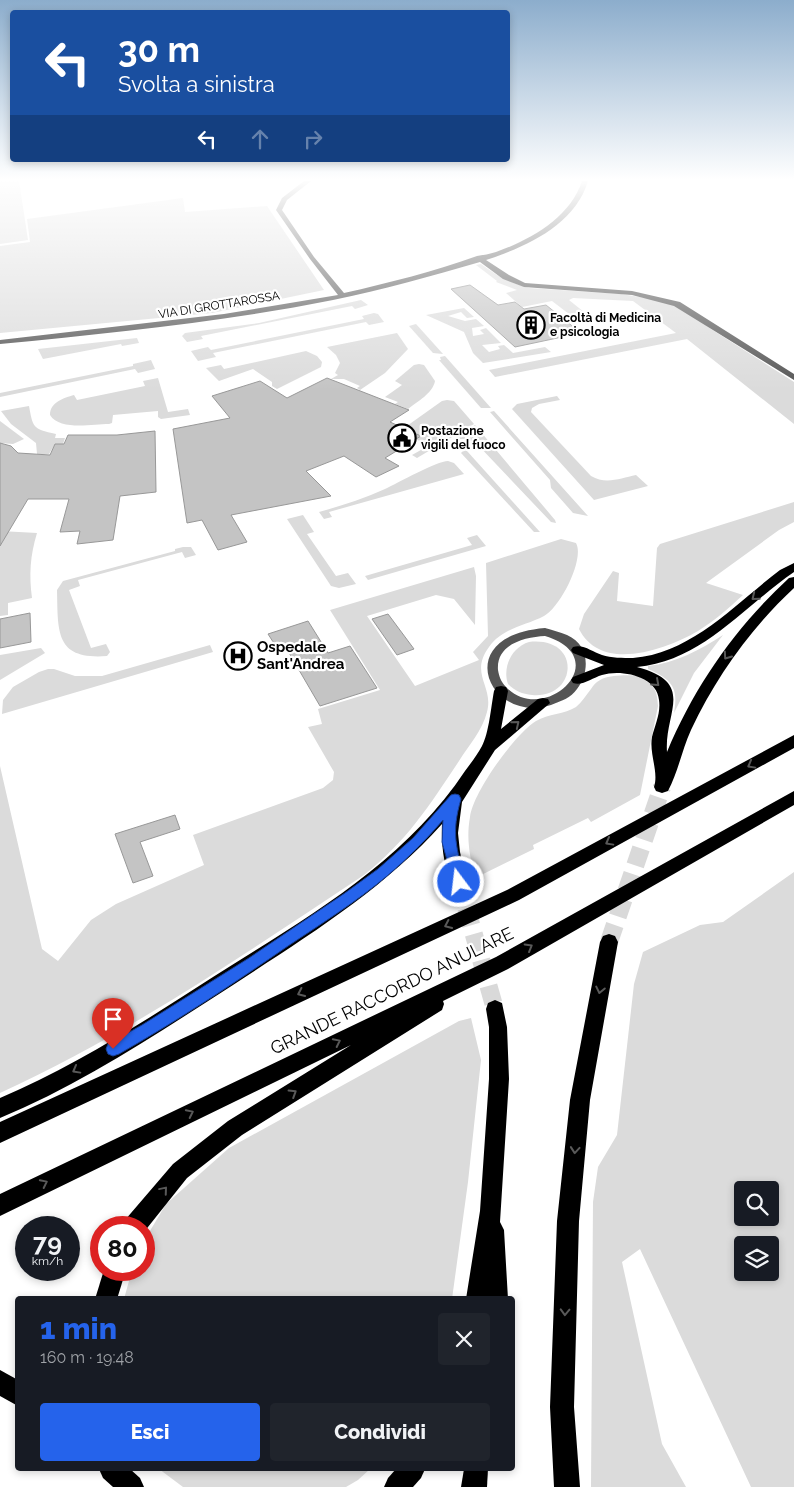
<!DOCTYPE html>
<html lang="it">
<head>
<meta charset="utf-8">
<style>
	:root { --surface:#171b24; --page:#20242c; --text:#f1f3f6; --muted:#9ea1a6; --accent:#2563eb }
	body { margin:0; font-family:Raleway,sans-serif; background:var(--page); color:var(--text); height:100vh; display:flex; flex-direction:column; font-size:19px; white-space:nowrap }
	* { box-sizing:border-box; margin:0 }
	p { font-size:16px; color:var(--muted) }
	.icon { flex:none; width:28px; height:28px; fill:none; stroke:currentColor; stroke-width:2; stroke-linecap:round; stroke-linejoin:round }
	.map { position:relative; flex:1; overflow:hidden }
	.details { position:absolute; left:15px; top:1296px; width:500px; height:175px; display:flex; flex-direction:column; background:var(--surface); border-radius:5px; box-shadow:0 2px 8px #0003 }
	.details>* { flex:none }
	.top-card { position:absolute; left:10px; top:10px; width:500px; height:152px; border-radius:5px; box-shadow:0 2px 8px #0003; background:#1a4fa0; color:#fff; overflow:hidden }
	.buttons { position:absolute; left:734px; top:1181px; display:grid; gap:10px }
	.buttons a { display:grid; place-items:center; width:45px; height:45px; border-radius:5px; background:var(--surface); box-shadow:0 2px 8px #0003; font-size:25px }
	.speed { position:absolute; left:15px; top:1216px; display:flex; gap:10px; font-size:25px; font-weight:700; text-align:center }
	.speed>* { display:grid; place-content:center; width:65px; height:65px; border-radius:50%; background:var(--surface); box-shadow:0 2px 8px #0003; line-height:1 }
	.speed small { font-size:12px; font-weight:400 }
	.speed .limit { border:8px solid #d22; background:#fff; color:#111 }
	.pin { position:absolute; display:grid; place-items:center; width:42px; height:42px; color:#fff; margin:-51px -21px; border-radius:50% 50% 50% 0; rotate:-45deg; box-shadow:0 0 5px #0007 }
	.pin .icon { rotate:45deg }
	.me { position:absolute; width:55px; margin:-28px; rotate:345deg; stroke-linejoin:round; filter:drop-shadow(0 0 4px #0008) }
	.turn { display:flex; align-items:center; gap:18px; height:105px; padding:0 25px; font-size:22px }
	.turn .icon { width:65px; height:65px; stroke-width:2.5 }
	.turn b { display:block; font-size:35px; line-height:42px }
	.lanes { display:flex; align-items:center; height:48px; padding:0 25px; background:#0003; justify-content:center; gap:25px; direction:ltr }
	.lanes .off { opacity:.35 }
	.round { display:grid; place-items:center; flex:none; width:52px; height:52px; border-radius:5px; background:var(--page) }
	.headline { display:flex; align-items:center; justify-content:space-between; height:85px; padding:0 25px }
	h1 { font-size:30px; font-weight:800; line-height:38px; color:var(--accent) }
	.cta { display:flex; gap:10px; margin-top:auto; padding:10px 25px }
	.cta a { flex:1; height:58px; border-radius:5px; background:var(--accent); color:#fff; font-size:20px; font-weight:800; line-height:58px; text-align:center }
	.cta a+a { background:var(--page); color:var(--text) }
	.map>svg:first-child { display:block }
</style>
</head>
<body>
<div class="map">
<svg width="794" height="1487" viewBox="0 0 794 1487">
	<rect width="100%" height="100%" fill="#fff"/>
	<g fill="#dbdbdb" fill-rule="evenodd">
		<path d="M 0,181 L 19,181 L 28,240 L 0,244 Z"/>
		<path d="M 183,198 L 185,212 L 267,206 L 324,290 L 212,313 L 0,333 L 0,246 L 30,242 L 27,219 Z"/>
		<path d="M 481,264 C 497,276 510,283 529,288 L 621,294 L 665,301 L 687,311 L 711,329 L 794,382 L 794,424 L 687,339 L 495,377 L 489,370 L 676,333 L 633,301 L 573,298 L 569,300 L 584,312 L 569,314 L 552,301 L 522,307 L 506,293 L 517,290 L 496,282 L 497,281 L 476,265 Z"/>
		<path d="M 361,300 L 368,305 L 355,309 L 352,306 L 201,336 L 203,339 L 187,342 L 182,336 L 185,333 L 259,323 Z"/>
		<path d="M 464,308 L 474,317 L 467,318 L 461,312 L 448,316 L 465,321 L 476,319 L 484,326 L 472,328 L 473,336 L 484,334 L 480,330 L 486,328 L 501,343 L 482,345 L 489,352 L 500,349 L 498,346 L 504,345 L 513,353 L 545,347 L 551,352 L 483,363 L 473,353 L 464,332 L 426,315 Z"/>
		<path d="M 374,313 L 378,314 L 384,322 L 369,325 L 366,322 L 213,353 L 216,357 L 198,361 L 191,351 L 208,347 L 211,350 L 364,319 L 362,316 Z"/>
		<path d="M 416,324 L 443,354 L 433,353 L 409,326 Z"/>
		<path d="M 397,333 L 408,349 L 385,373 L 360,390 L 357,388 L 360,386 L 344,379 L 331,379 L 338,375 L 335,373 L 340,363 L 336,355 L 327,347 Z"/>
		<path d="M 137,338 L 139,343 L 122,346 L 121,344 L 43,359 L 38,349 Z"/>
		<path d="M 306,351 L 317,356 L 322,362 L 321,367 L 277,389 L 272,386 L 272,382 L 253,369 L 219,381 L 206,368 L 221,365 L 224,369 Z"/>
		<path d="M 445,356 L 491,408 L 481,408 L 439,360 L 441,360 L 440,357 Z"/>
		<path d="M 151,360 L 155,369 L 138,373 L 135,369 L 0,397 L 0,393 L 133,366 L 133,364 Z"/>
		<path d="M 419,364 L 424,365 L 435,381 C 433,393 417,402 408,409 L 395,404 L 398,402 L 385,397 L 402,385 L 395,381 L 414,365 Z"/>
		<path d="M 158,378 L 168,412 L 188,409 L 190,415 L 161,419 L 158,417 L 158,411 L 113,415 L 112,423 L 109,424 C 92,424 60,431 50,415 C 50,402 64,398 74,395 L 77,400 L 145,386 L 143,381 Z"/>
		<path d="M 557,396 L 560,400 L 539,404 L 532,408 L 531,412 L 591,476 C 606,485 621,478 636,475 L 648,486 L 594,500 L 512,409 L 517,404 Z"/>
		<path d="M 447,400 L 454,401 L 474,424 L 417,458 L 412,455 L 428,446 L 416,439 L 421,436 L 404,428 L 442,401 Z"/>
		<path d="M 29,406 C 33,427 32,429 56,434 L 55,438 L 65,438 L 63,444 L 55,444 L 49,454 L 37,454 L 36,443 L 11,424 L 1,411 Z"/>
		<path d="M 494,411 L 588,516 L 573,513 L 551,488 L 550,480 L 490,412 Z"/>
		<path d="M 0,421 L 24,439 L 13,444 L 0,443 Z"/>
		<path d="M 475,425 L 555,520 L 556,523 L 551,522 L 476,443 L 467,439 L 455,439 Z"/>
		<path d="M 464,450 L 467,451 L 540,532 L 534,532 L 461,453 Z"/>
		<path d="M 448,461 L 454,463 L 464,474 L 329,512 L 332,517 L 324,519 L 319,512 C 341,506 363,499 385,489 C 398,483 437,461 448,461 Z"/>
		<path d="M 794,502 L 794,522 L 779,530 L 706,583 L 743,595 C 729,608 714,621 698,631 C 665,650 601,673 579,629 L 584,614 L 613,571 L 619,573 L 617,601 L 653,606 L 657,548 L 660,544 Z"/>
		<path d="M 303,515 L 314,532 L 307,534 L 336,576 L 348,573 L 356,584 L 339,588 L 331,586 L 287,519 Z"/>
		<path d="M 0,531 L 37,533 C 30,556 29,575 32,598 L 8,603 L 8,615 L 0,616 Z"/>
		<path d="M 477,535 L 486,546 L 368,580 L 365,576 L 472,545 L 467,538 Z"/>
		<path d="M 561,539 L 576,543 C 585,559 560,608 544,616 C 525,626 502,628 489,647 C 469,674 494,686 487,712 C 482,731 469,745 459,761 C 429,806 407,841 364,875 C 246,953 129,1034 0,1093 L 0,766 L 42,949 L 58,961 L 91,920 L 116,904 L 204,865 L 193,835 L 323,788 L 333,780 L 334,772 L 308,727 L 322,724 L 318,709 L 380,690 L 330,610 L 474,567 L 476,576 L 475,625 L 454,599 L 436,595 L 367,616 L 415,686 L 479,660 L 473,652 L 488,636 L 486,563 Z"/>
		<path d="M 183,547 L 191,547 L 196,555 L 185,558 L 182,552 L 78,580 L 80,586 L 69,590 L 91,648 L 106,644 L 110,652 L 107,656 C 55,660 58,632 57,590 L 63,581 L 175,551 L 175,549 Z"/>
		<path d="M 723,635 L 694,673 L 674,713 C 679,687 671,679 648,669 L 648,666 C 676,663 700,650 723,635 Z"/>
		<path d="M 529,642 C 582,636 578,699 532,695 C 522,694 515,691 508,684 C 502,667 512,647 529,642 Z"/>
		<path d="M 210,645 L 213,652 L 2,714 L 3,700 L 13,687 L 39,672 L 48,669 L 54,669 L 75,676 L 102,676 Z"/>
		<path d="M 41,648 L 45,653 L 0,680 L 0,655 Z"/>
		<path d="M 636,675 C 652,684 657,686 658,706 L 640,795 L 591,822 L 588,818 L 533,845 L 534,849 L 475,878 C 470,857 466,839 470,817 C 473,792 515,734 536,721 C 548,714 565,714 576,707 C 582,702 586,695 591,689 C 601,673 619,676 636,675 Z"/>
		<path d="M 794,872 L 794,1487 L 751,1487 L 640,1249 L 622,1262 L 662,1444 L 686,1487 L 591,1487 L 593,1202 L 598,1167 L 617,1135 L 634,984 L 643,952 L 700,925 L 723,922 ZM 742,1190 L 770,1190 L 770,1218 L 742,1218 ZM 742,1245 L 770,1245 L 770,1272 L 742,1272 Z"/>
		<path d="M 471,1018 L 481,1060 L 468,1182 L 452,1299 L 124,1299 L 132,1270 L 144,1270 L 144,1241 L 166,1204 L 229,1148 L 459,1021 Z"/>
		<path d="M 159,1469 L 370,1469 L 358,1480 L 346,1487 L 183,1487 Z"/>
	</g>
	<g fill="#c4c4c4" stroke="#989898">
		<path d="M 470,285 L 498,305 L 515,302 L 524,309 L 546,305 L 581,333 L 515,347 L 451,289 Z"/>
		<path d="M 327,378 L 409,410 L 390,422 L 421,436 L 385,458 L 399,466 L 376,477 L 344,456 L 306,471 L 331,496 L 231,515 L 247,542 L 218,550 L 202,520 L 187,523 L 173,429 L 230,418 L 212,396 L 260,381 L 287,398 Z"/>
		<path d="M 155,431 L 156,492 L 120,496 L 113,540 L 77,544 L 80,531 L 60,532 L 69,499 L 28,499 L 0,546 L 0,443 L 11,446 L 18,453 L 50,455 L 55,444 L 64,444 L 68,435 L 117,435 Z"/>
		<path d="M 30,613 L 31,642 L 0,648 L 0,619 Z"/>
		<path d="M 388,614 L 414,649 L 397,655 L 372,619 Z"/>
		<path d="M 308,621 L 328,653 L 350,646 L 377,688 L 320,706 L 285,646 L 277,648 L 268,634 Z"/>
		<path d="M 175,815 L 180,829 L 140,842 L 153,876 L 133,883 L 115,834 Z"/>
	</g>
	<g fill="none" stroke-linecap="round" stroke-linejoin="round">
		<g stroke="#d9d9d9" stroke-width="18" stroke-dasharray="18 9" stroke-linecap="butt">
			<path d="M 459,882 L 495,1009"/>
			<path d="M 609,942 L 662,787"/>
		</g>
		<g fill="#545454" fill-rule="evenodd">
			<path d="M 304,181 L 311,181 L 287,200 L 282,210 L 314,257 L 344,293 C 389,283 435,271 477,256 C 483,255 490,254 496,252 C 530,240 570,218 582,181 L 588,181 C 575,225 526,247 486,260 L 509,275 L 525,283 L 632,291 L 680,302 L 794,374 L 794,380 L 674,306 L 632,295 L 524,287 L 503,279 L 480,262 C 431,276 383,290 333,300 C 223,322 111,333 0,344 L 0,340 L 224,314 L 338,295 L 310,259 L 276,210 L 282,198 Z"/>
			<path d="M 545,628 C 552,630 560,632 567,635 C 590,645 590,672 577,689 C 571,698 561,701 551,705 C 490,725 448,636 545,628 ZM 545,636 C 617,658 545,727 506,687 C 501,682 499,676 498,670 C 496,644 525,637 545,636 Z"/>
		</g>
		<g fill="#000" fill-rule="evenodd">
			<path d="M 794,563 L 794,572 C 743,607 702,661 637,667 C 697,683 664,712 667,752 C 695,685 736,627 789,578 L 794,577 L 794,588 C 751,628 716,677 691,730 C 682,750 678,772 668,791 L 662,793 L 656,791 L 654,787 C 659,772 649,754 652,737 C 655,725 661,713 659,700 C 657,676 621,669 602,675 C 592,678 583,686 573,683 L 571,680 L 573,677 L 604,665 L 573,653 L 571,650 L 573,647 C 584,644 592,652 602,655 C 611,658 623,658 633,658 C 692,653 735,604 780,570 Z"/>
			<path d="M 501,686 L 506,687 L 508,691 L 501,729 L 538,699 L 543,698 L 548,699 L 550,703 L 495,750 L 462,802 L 458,833 L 460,852 L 467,882 L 465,887 L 459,889 L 453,887 C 444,869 441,845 442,824 C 383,890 306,937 233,985 C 158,1033 82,1084 0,1118 L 0,1098 C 75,1066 145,1021 213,977 C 305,919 404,863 465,771 C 471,763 477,755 482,746 C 489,733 491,707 494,691 L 496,687 Z"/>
			<path d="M 794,735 L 794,748 L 519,900 L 0,1143 L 0,1122 L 507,890 Z"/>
			<path d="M 794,791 L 794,805 L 508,969 L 443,1001 L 444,1004 L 442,1010 L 242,1135 L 187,1178 L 144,1232 L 144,1228 L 122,1228 L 125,1220 L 173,1164 L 228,1121 L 351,1045 L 0,1216 L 0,1194 L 496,957 Z"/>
			<path d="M 609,934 L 615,936 L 618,942 L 590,1100 L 579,1221 L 574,1407 L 580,1487 L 554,1487 L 550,1407 L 557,1221 L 570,1100 L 600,942 L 603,936 Z"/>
			<path d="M 495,1000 L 502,1003 L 507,1027 L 509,1079 L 500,1222 L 504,1230 L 508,1299 L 466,1299 L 480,1211 L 489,1079 L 489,1027 L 486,1009 L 488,1003 Z"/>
			<path d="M 104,1270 L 126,1270 L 117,1299 L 95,1299 Z"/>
			<path d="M 0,1370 L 18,1380 L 18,1406 L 0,1396 Z"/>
			<path d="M 99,1469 L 130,1469 L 140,1478 L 144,1487 L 113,1487 L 103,1478 Z"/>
			<path d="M 396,1469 L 425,1469 L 421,1478 L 413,1487 L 384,1487 L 388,1478 Z"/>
			<path d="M 464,1469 L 488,1469 L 487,1487 L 461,1487 Z"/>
		</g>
	</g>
	<defs><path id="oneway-chevron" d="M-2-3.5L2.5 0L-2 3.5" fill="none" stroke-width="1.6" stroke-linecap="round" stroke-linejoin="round" transform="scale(1.25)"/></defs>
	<g stroke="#595959">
		<use href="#oneway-chevron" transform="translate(755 597) rotate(141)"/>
		<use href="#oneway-chevron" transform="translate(727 656) rotate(125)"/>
		<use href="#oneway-chevron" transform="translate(656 683) rotate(42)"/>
		<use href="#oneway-chevron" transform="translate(516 724) rotate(-39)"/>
		<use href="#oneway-chevron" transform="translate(751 765) rotate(151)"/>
		<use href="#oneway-chevron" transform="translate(609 842) rotate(151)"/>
		<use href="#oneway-chevron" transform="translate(448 925) rotate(155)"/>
		<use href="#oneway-chevron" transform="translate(529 947) rotate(-30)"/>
		<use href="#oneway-chevron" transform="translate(600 990) rotate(102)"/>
		<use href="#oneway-chevron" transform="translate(301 993) rotate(155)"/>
		<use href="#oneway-chevron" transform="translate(337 1042) rotate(-26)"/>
		<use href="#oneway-chevron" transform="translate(76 1070) rotate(151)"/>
		<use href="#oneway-chevron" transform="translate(293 1093) rotate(-32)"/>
		<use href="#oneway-chevron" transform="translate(190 1113) rotate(-26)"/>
		<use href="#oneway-chevron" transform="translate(575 1150) rotate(95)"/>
		<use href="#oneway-chevron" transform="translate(44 1183) rotate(-26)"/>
		<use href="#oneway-chevron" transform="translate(164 1190) rotate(-50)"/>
		<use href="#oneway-chevron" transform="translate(565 1312) rotate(92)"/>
	</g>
	<linearGradient id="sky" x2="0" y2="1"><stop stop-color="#8cadcc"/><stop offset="0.46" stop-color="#fff"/><stop offset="1" stop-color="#fff" stop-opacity="0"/></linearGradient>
	<rect width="794" height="390" fill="url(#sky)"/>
	<path fill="#2563eb" stroke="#184099" d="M 455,794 L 459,795 L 461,799 C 451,833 456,848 466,882 L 464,886 L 459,887 L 455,886 L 453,882 L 442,842 L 443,820 C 426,840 407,859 387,876 C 356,902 321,924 288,946 C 233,984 177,1021 119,1054 L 113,1056 L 108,1054 L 106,1049 L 108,1044 L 142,1025 L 249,958 L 345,893 L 378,869 L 413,838 L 451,795 Z"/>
	<defs>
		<g id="building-ring" transform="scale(1.4375)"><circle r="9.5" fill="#fff" stroke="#000" stroke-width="1.5"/><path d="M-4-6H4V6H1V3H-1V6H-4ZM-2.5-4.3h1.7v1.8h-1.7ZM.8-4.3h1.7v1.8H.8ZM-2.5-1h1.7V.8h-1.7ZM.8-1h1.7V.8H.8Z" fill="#000"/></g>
		<g id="civic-ring" transform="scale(1.4375)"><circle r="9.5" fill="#fff" stroke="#000" stroke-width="1.5"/><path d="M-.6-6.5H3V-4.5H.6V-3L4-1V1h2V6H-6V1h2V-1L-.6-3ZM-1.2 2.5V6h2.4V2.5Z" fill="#000"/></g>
		<g id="hospital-ring" transform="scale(1.4375)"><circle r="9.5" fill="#fff" stroke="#000" stroke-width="1.5"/><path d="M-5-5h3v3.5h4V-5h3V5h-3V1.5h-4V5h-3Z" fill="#000"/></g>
	</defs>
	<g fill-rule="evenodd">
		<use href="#building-ring" x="531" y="325"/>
		<use href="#civic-ring" x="402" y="438"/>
		<use href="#hospital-ring" x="238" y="656"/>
	</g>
	<g text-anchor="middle" stroke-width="4.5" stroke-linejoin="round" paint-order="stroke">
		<g font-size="12" fill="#000" stroke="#fff">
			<text transform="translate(219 305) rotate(-9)" y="4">VIA DI GROTTAROSSA</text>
		</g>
		<g font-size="12" font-weight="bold" fill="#000" stroke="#fff" text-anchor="start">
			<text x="550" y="322">Facoltà di Medicina<tspan x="550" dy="14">e psicologia</tspan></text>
			<text x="421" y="435">Postazione<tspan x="421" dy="14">vigili del fuoco</tspan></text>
		</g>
		<g font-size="15" font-weight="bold" fill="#000" stroke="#fff" text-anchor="start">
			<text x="257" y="652">Ospedale<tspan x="257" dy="17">Sant'Andrea</tspan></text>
		</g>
		<g font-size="18" fill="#000" stroke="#fff">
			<text transform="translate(392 991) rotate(-26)" y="6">GRANDE RACCORDO ANULARE</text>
		</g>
	</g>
</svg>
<div class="buttons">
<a><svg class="icon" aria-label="search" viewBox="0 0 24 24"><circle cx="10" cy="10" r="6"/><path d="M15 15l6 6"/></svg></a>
<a><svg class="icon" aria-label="layers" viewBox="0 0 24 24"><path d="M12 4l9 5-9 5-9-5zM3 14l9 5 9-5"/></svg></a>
</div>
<div class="speed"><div>79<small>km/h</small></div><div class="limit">80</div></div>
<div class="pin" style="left:113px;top:1049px;background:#d93025"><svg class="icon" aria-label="arrive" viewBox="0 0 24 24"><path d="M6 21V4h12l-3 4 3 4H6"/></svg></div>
<svg class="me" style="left:459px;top:882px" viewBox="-20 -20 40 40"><circle r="17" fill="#2563eb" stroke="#fff" stroke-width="3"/><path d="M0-11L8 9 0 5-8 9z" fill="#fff"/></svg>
<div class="top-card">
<div class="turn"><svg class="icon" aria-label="left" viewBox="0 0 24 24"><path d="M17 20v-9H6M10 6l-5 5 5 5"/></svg><div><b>30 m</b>Svolta a sinistra</div></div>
<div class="lanes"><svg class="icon" aria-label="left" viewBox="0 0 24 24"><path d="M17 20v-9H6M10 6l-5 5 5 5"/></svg><svg class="icon off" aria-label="ahead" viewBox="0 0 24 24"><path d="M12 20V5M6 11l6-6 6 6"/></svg><svg class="icon off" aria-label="right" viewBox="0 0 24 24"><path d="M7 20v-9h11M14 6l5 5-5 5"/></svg></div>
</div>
<section class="details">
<div class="headline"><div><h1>1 min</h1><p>160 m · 19:48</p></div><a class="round"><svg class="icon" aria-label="close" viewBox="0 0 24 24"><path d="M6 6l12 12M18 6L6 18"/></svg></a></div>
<div class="cta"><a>Esci</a><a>Condividi</a></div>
</section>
</div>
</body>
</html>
